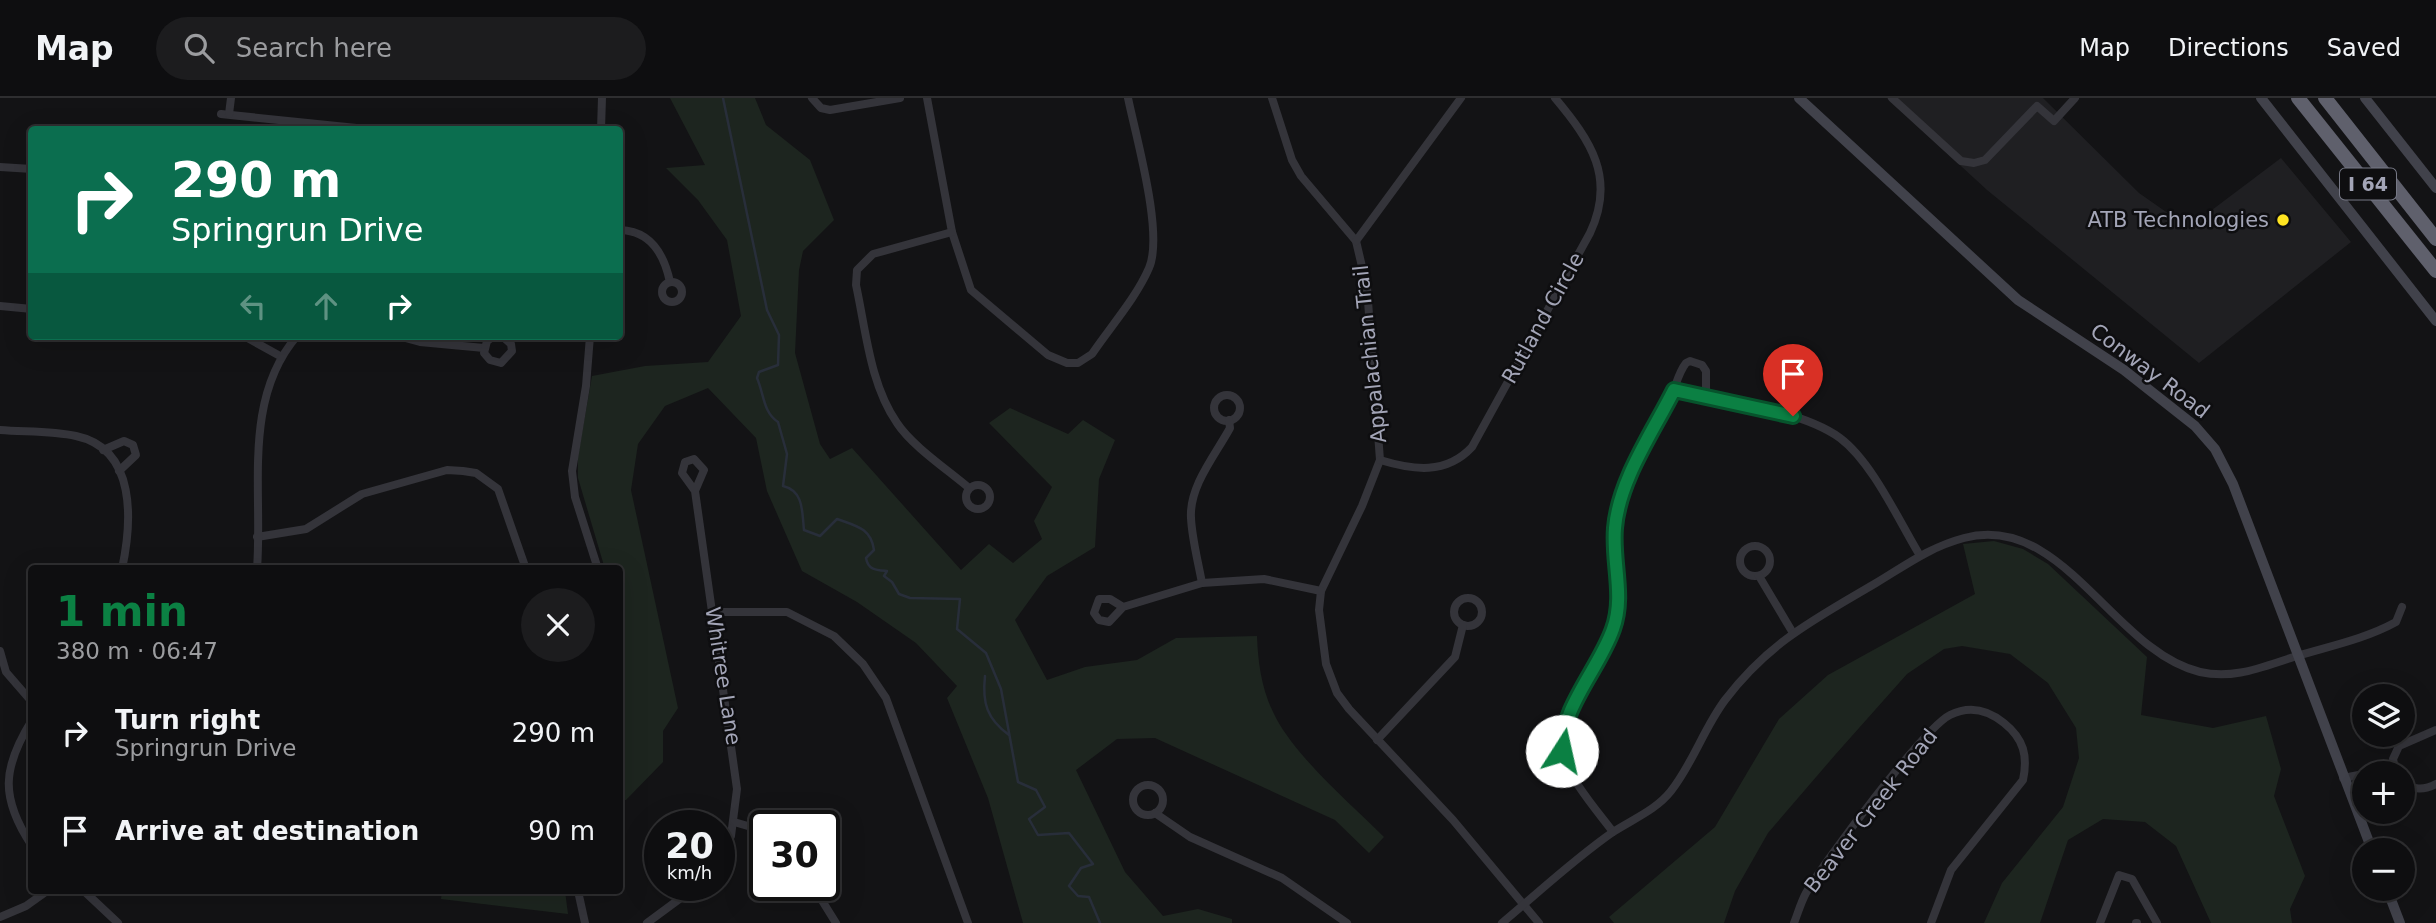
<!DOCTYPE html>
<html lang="en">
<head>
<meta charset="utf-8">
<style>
	:root { --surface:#0e0e10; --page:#1c1c1e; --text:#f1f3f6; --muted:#9b9c9f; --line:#2e2e30; --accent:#0b8043 }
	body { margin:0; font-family:"DejaVu Sans",sans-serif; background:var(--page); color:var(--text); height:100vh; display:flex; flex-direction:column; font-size:26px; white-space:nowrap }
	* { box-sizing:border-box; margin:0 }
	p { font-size:23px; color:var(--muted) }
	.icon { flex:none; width:38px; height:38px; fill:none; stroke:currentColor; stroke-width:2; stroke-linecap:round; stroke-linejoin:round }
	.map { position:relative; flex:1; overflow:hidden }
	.side { position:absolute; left:28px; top:467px; width:595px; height:329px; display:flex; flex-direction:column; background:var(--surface); border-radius:7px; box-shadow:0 7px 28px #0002,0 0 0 2px var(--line) }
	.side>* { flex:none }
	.hud { position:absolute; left:28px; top:28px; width:595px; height:214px; border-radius:7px; box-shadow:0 7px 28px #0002,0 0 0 2px var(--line); background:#0b6e4f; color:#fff; overflow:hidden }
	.tools { position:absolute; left:2352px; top:586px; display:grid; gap:14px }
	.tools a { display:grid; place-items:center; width:63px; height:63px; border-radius:50%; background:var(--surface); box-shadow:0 7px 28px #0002,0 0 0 2px var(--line); font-size:35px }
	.speed { position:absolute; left:644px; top:712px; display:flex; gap:14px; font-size:35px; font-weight:700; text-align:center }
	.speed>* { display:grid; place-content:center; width:91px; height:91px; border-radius:50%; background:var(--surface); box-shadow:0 7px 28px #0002,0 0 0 2px var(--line); line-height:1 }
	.speed small { font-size:18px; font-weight:400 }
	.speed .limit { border:4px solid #111; border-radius:10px; background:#fff; color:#111 }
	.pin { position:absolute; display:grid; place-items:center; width:60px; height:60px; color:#fff; margin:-72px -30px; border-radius:50% 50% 50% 0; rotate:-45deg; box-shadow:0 0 7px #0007 }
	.pin .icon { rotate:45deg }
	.me { position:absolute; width:77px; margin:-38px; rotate:10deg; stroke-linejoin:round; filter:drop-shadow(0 0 5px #0008) }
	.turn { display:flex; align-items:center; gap:24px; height:147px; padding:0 28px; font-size:32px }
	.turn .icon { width:91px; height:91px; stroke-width:2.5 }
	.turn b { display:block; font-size:49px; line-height:60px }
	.lanes { display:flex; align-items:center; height:66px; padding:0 28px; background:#0003; justify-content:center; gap:35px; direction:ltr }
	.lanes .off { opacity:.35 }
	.round { display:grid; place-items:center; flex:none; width:74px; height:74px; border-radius:37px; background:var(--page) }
	.headline { display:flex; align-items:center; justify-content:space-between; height:119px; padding:0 28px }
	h1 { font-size:42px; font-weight:800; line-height:52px; color:var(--accent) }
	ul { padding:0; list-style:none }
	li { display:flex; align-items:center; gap:21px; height:98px; padding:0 28px }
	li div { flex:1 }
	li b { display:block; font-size:26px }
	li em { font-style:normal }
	header { display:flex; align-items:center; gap:42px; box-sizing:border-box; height:98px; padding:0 35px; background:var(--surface); border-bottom:2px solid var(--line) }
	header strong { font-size:33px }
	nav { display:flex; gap:38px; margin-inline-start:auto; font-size:24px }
	.search { width:490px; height:63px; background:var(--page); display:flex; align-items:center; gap:18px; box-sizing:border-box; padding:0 24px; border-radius:38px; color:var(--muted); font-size:26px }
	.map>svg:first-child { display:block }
</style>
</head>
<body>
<header>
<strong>Map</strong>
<div class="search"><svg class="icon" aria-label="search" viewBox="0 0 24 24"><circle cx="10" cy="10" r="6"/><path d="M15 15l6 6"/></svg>Search here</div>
<nav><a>Map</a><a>Directions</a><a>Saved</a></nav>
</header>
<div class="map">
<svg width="2436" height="825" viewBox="0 0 2436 825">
	<rect width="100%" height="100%" fill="#131315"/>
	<path fill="#1f1f22" d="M 1887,0 L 2043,0 L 2139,95 L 2169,116 L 2196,124 L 2281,60 L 2351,144 L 2199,265 L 1987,92 Z"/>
	<g fill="#1d251f">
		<path d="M 670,0 L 755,0 L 766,27 L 810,62 L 834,122 L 803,153 L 799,172 L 795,255 L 820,346 L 830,361 L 852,350 L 961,472 L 989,446 L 1013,465 L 1042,441 L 1034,423 L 1052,389 L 989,325 L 1010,310 L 1068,336 L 1083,322 L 1115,342 L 1099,381 L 1095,449 L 1047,478 L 1015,522 L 1047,582 L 1085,569 L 1137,562 L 1176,540 L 1257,538 C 1258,566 1262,594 1276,620 C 1298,661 1351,706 1384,739 L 1369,755 L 1335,722 L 1155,640 L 1117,641 L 1076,672 L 1125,774 L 1163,818 L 1198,811 L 1232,821 L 1232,825 L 1023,825 L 988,700 L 947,600 L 957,588 L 916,545 L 857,504 L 802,473 L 767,393 L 756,340 L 708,290 L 665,308 L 638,346 L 631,392 L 678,610 L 663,633 L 663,664 L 626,702 L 620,702 L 620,471 L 605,471 L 578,380 L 578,358 L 592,278 L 645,268 L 708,264 L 741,218 L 727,142 L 698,102 L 666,70 L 705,67 Z"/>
		<path d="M 1994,443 L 2023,451 L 2048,466 L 2147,559 L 2141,617 L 2213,630 L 2266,618 L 2281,671 L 2274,698 L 2305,778 L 2290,811 L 2292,825 L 2211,825 L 2176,748 L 2145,724 L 2103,721 L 2068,742 L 2040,825 L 1984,825 L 2002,785 L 2063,709 L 2079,660 L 2076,630 L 2048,585 L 2010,556 L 1962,548 L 1944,551 L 1907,576 L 1835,657 L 1768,735 L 1735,793 L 1724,825 L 1614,825 L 1609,819 L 1715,729 L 1779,621 L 1828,577 L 1975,496 L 1963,446 Z"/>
		<path d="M 442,793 L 565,793 L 568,816 L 441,801 Z"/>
	</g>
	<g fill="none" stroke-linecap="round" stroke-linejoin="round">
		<g stroke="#282e3a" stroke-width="2.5">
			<path d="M 723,0 L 767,212 L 779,237 L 778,267 L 759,274 L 757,280 C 764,296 763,314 778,324 L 787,356 L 783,388 C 804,393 802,414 804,432 L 820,438 L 837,421 C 856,428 871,430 874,452 L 866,460 C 868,472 876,472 887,473 L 884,478 L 892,484 L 899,496 L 910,500 L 960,501 L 957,531 L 986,555 L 1001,591 L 1018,684 L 1036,692 L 1045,709 L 1029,721 L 1038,737 L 1069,735 L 1093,766 L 1081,770 L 1069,788 L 1078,798 L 1089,799 L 1100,825"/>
			<path d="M 985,578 C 982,605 987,621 1009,637"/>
		</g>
		<g stroke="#34343a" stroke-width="8">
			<path d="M 812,0 L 821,10 L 830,12 L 900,0"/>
			<path d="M 927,0 L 952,134 L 971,192 L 1048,257 L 1067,265 L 1078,265 L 1092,256 C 1111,228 1136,200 1149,170 C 1164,136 1136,39 1128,0"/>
			<path d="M 1272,0 L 1292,62 L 1301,78 L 1356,143 L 1367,190 L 1380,362 L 1362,408 L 1321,493 L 1319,512 L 1326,566 L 1337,595 L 1349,611 L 1453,722 L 1539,825"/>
			<path d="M 1892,0 L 1961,63 L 1974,65 L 1985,62 L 2037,8 L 2054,23 L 2075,0"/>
			<path d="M 221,16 L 376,32"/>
			<path d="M 229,16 L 231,0"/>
			<path d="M 601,32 L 602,0"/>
			<path d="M 0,69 L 32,71"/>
			<path d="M 620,132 C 651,133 664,156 670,184"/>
			<path d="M 952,134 L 873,156 L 857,172 L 856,187 C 866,233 870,286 897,325 C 912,348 948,372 969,390"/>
			<path d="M 1356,143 L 1461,0"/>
			<circle cx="672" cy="194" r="10"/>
			<path d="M 0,208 L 32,211"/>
			<path d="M 244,238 L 280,258"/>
			<path d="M 398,238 L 420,244 L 484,250"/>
			<path d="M 494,238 L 487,243 L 484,255 L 490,262 L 501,265 L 512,253 L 511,246 L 502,238"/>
			<path d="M 590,238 L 586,288 L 572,373 L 575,399 L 598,471"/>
			<path d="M 1674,292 C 1719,300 1804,313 1840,340 C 1872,364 1898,421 1919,456"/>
			<circle cx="1227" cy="310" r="13"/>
			<path d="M 0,332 C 25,334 52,333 76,338 C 137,351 132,424 122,471"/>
			<path d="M 103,352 L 124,343 L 133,347 L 136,357 L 119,373"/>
			<path d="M 1380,362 C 1413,372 1446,377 1472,349 L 1590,135 C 1616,80 1591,43 1555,0"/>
			<circle cx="978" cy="399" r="12"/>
			<path d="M 695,393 L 704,372 L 694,361 L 685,364 L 682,375 L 695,393 L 737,691 L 731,738 L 719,761"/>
			<path d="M 257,439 L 306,431 L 362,396 L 447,372 L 463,373 L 476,375 L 498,391 L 526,471"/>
			<circle cx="1755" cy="463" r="15"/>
			<path d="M 257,471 C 263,393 242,302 297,238"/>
			<path d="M 1759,478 L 1793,535"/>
			<path d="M 1202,485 C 1198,463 1192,441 1191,420 C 1189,388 1216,356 1230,330 L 1229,322"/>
			<circle cx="1468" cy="514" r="14"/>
			<path d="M 1123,509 L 1110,501 L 1099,501 L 1094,515 L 1099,522 L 1109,524 L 1123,509 L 1202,485 L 1264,481 L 1321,493"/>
			<path d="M 713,514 L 787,514 L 834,538 L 863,566 L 886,600 L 968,825"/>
			<path d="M 0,553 L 6,574 L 32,604"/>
			<path d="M 32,622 C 2,670 0,700 32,748"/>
			<path d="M 1377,642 L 1455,559 L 1463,527"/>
			<path d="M 2378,676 L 2393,668"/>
			<path d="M 2396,676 L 2393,661 L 2399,648 L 2436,632"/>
			<path d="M 2343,680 L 2364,676"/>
			<path d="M 2403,683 C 2412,693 2425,692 2436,686"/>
			<circle cx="1148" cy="702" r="15"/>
			<path d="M 1155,715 L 1190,739 L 1282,780 L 1347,825"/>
			<path d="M 734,724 L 765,733"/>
			<path d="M 1613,734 C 1598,714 1566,677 1562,653 C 1557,619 1600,566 1613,532 C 1626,497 1609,461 1615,426 C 1623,381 1650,339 1671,299 C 1676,288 1678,275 1686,265 L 1690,263 L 1702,267 L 1706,273 L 1706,298"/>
			<path d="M 813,788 L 836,825"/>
			<path d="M 84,793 L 118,825"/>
			<path d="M 578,793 L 585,825"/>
			<path d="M 0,819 L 26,808 L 47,793"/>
			<path d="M 647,825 L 697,788"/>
			<path d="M 1502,825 C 1538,795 1574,761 1613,734 C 1633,721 1656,712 1671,693 C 1693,665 1704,630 1725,602 C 1769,544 1815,521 1876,485 C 1906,467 1930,449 1964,440 C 2063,414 2113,553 2200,574 C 2235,582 2264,568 2297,558 C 2330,548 2365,541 2396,524 L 2402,509"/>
			<path d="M 1794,825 C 1798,815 1801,804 1806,795 C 1824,764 1924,630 1950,617 C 1970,607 1988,612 2004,625 C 2024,641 2028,658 2023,682 L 1951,772 L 1931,825"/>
			<path d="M 2100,825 L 2119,777 L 2132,781 L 2157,825"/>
			<path d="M 2136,825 L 2137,825"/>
		</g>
		<g stroke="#41424b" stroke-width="10">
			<path d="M 1799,0 L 2018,202 L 2124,272 L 2195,328 L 2215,351 L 2233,386 L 2372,752"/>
			<path d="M 2261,0 L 2436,223"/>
			<path d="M 2365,0 L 2436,90"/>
			<path d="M 2387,791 L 2400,825"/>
		</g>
		<g stroke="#5f606c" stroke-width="14">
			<path d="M 2298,0 L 2436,173"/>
			<path d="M 2325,0 L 2436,141"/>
		</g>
	</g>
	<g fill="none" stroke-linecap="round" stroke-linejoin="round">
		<g stroke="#07532c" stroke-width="18">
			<path id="route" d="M 1562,653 C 1561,609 1599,571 1613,531 C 1625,498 1612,464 1615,430 C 1619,382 1653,334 1674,292 L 1793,318"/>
		</g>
		<use href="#route" stroke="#0b8043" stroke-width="12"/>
	</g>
	<circle fill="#ffe421" stroke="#0e0e10" stroke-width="2.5" cx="2283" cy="122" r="7"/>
	<g text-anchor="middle" stroke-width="5" stroke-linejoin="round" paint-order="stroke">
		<rect fill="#0e0e10" stroke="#767885" stroke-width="2" x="2340" y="70.5" width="56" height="31" rx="5"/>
		<g font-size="19" font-weight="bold" fill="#a3a5b7">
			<text x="2368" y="93">I 64</text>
		</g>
		<g font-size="21" fill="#a3a5b7" stroke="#0e0e10" text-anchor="end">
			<text x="2269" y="129">ATB Technologies</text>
		</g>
		<g font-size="21" fill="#a3a5b7" stroke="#0e0e10">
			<text transform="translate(1543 220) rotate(-61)" y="7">Rutland Circle</text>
			<text transform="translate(1370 256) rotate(-96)" y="7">Appalachian Trail</text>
			<text transform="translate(2150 273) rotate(37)" y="7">Conway Road</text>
			<text transform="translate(723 578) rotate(81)" y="7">Whitree Lane</text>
			<text transform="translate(1871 713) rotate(-52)" y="7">Beaver Creek Road</text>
		</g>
	</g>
</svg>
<div class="tools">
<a><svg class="icon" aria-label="layers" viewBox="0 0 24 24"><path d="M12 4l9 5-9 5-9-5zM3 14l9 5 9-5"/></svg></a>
<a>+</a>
<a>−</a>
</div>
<div class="speed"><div>20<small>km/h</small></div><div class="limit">30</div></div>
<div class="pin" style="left:1793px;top:318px;background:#d93025"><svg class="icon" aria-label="arrive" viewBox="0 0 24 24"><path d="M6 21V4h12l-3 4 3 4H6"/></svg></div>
<svg class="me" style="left:1562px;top:653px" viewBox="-20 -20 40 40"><circle r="19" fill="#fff"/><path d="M0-13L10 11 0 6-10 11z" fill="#0b8043"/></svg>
<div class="hud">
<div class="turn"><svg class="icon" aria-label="right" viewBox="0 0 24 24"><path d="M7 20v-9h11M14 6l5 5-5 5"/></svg><div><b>290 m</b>Springrun Drive</div></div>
<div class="lanes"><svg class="icon off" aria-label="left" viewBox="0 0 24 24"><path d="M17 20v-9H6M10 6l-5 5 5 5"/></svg><svg class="icon off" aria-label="ahead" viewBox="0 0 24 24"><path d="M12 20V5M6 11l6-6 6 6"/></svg><svg class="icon" aria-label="right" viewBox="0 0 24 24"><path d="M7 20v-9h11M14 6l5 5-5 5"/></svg></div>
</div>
<section class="side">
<div class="headline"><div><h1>1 min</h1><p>380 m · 06:47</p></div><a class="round"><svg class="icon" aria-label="close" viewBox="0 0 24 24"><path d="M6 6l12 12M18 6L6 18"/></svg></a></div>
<ul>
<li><svg class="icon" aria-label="right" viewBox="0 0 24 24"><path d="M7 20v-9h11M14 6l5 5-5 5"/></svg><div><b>Turn right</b><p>Springrun Drive</p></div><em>290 m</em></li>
<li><svg class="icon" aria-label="arrive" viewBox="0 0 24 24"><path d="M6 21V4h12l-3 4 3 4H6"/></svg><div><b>Arrive at destination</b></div><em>90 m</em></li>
</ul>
</section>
</div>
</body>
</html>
